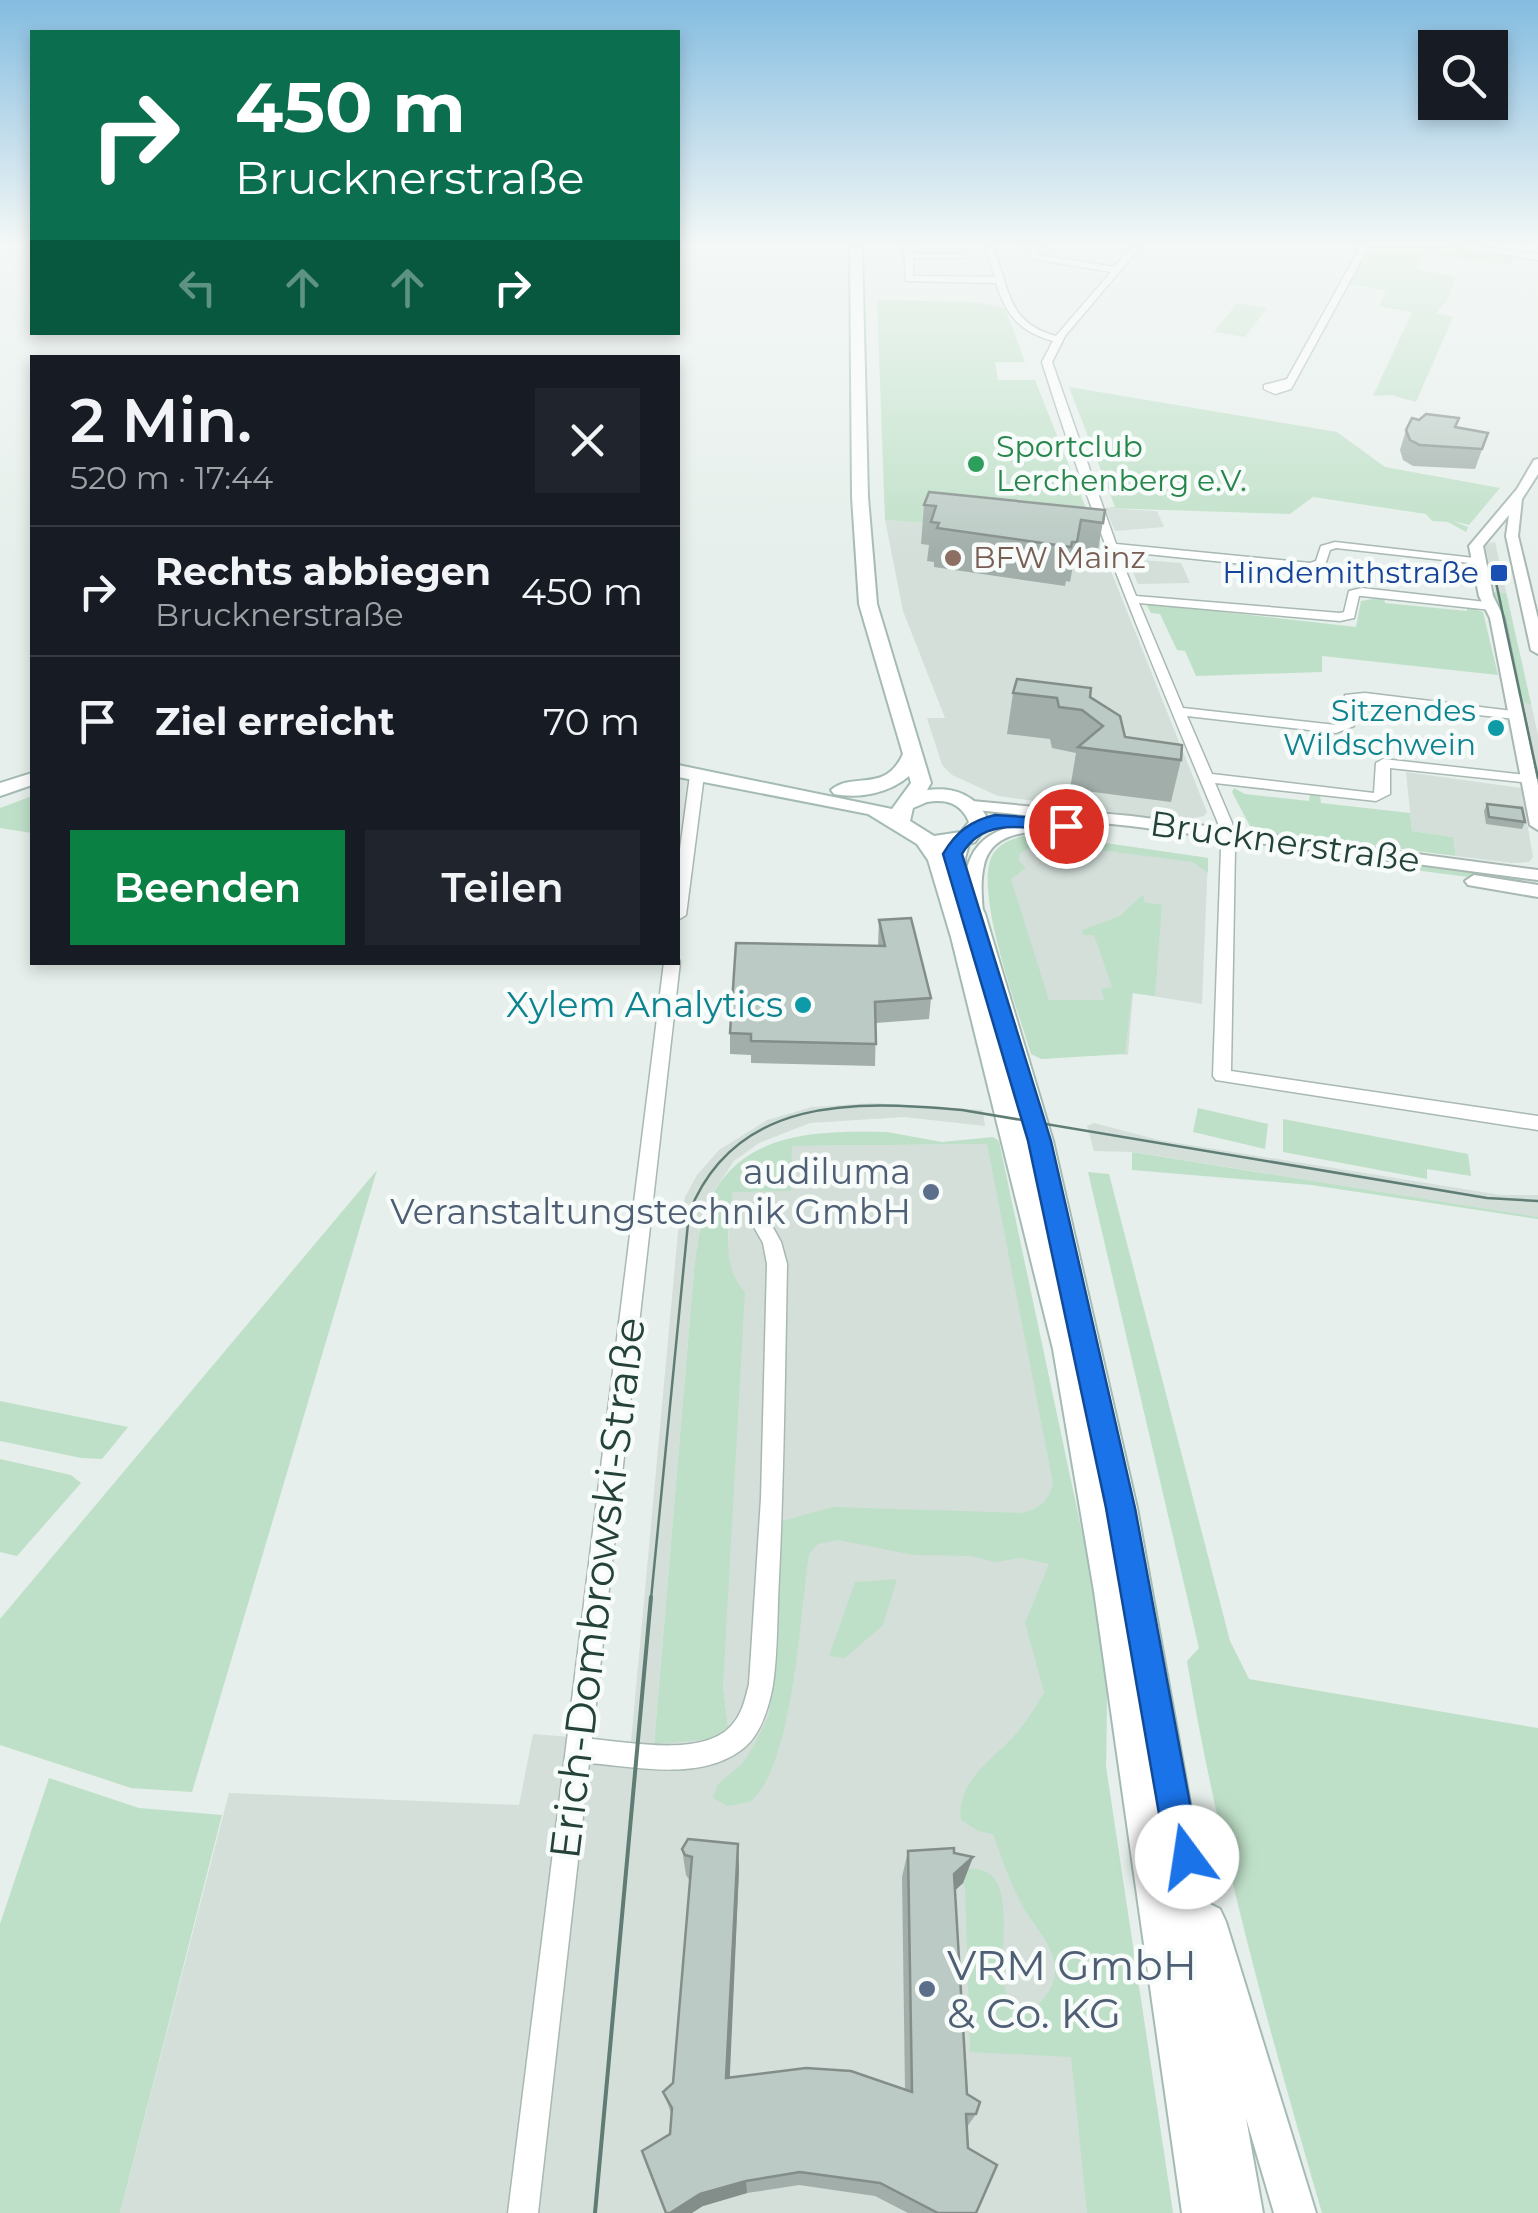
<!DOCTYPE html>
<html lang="de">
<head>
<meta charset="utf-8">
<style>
	:root { --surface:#171b24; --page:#20242c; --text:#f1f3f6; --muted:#9ea1a6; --line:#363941; --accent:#0b8043 }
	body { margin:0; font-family:Montserrat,sans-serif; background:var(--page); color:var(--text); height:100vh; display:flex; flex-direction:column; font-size:38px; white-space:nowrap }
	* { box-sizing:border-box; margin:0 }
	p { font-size:32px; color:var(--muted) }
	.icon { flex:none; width:55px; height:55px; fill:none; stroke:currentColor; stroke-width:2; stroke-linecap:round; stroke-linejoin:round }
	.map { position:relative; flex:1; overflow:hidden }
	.drawer { position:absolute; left:30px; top:355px; width:650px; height:610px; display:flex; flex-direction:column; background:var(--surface); border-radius:0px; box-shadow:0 5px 15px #0003 }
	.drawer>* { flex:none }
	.hud { position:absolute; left:30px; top:30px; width:650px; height:305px; border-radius:0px; box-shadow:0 5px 15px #0003; background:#0b6e4f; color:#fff; overflow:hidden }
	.controls { position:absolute; left:1418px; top:30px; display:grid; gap:20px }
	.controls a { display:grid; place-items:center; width:90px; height:90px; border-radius:0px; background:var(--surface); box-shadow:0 5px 15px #0003; font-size:50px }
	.pin { position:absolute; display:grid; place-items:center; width:85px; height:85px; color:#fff; margin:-42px; border:5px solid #fff; border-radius:50%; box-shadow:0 2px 10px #0007 }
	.me { position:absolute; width:110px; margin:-55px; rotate:346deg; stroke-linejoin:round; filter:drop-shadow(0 0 8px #0008) }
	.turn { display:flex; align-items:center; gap:35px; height:210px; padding:0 40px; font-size:45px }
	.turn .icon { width:130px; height:130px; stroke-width:2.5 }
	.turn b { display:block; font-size:70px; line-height:85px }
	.lanes { display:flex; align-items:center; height:95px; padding:0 40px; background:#0003; justify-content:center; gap:50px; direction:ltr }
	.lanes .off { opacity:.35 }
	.round { display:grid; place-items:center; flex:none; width:105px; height:105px; border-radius:0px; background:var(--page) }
	.headline { display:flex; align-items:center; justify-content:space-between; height:170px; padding:0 40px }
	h1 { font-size:60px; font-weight:600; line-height:75px }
	.button { display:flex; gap:20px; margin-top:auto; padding:20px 40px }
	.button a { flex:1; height:115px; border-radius:0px; background:var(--accent); color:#fff; font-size:40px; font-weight:600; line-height:115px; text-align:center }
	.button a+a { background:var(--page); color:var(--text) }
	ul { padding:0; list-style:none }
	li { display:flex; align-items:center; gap:30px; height:130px; padding:0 40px; border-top:2px solid var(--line) }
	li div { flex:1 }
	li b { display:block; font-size:38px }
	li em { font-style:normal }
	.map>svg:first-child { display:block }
</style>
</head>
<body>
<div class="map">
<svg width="1538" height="2213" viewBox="0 0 1538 2213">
	<rect width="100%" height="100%" fill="#e6efeb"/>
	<g fill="#d4dfda">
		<path d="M 1105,508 L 1157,511 L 1164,527 L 1115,531 Z"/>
		<path d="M 885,520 L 1097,536 L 1207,812 L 1204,816 L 1180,821 L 998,796 L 952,775 L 942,765 L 927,718 L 945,718 L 903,611 Z"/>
		<path d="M 1495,542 L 1538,735 L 1538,793 L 1485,544 Z"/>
		<path d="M 1127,559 L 1181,563 L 1190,583 L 1138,584 Z"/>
		<path d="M 1406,772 L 1521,788 L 1533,857 L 1529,862 L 1512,863 L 1456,856 L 1453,837 L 1412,831 Z"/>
		<path d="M 1043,834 L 1208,858 L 1202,1004 L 1133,993 L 1128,1055 L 1113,1053 L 1041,1059 L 1016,966 L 993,854 L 1018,837 Z"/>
		<path d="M 873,1103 L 983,1110 L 985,1126 L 904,1117 L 810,1123 L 759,1143 L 734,1161 L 703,1207 L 694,1269 L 654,1743 L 712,1739 L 728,1727 L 723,1686 L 731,1277 L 727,1253 L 733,1192 L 791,1146 L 988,1144 L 1107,1689 L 1106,1767 L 1173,2213 L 120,2213 L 229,1793 L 519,1805 L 533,1734 L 631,1742 L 678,1232 L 685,1197 L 697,1175 L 719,1150 L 767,1120 L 812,1107 Z"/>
		<path d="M 1094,1123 L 1159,1140 L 1501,1195 L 1538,1195 L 1538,1217 L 1133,1152 L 1094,1151 L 1087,1126 Z"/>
	</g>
	<g fill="#bfe0c8">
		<path d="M 1369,246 L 1441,246 L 1513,256 L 1510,265 L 1424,254 L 1417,270 L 1456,276 L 1447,300 L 1436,313 L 1453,317 L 1416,402 L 1391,395 L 1373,396 L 1412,312 L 1379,306 L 1386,290 L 1347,284 Z"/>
		<path d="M 877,300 L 977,302 L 1005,308 L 1025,362 L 995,362 L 998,380 L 1035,380 L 1097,536 L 885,520 Z"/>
		<path d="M 1237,303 L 1267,308 L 1245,337 L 1214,332 Z"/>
		<path d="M 1069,387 L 1337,432 L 1385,467 L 1500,488 L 1469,525 L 1453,521 L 1468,527 L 1466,532 L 1448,522 L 1432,521 L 1426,514 L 1313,497 L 1290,514 L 1105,508 L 1115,507 Z"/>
		<path d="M 1491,592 L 1506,593 L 1531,704 L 1519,702 Z"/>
		<path d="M 1384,597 L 1385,603 L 1467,611 L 1467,607 L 1483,612 L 1498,675 L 1322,656 L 1322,672 L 1196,676 L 1185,651 L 1177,650 L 1160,614 L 1151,613 L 1146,604 L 1168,602 L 1170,606 L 1356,627 L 1361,601 Z"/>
		<path d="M 1234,788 L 1245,794 L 1309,801 L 1310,794 L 1320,795 L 1321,803 L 1410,813 L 1412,831 L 1453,837 L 1456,856 L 1261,831 L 1250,826 L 1232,792 Z"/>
		<path d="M 32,796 L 32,833 L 0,828 L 0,808 Z"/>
		<path d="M 1043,834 L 1208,858 L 1208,873 L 1193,862 L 1067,846 L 1057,852 L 1029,848 L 1019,854 L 1019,861 L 1026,868 L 1011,879 L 1049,1000 L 1104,1000 L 1101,989 L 1112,987 L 1094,935 L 1083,935 L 1082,930 L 1120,916 L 1141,896 L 1144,895 L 1144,902 L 1162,905 L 1155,996 L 1132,993 L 1125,1054 L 1041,1059 L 1031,1054 C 1019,1013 972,889 993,854 C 1004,838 1025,835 1043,834 Z"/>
		<path d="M 1268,843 L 1521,878 L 1522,884 L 1268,851 Z"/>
		<path d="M 1198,1108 L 1268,1124 L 1265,1149 L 1193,1132 Z"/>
		<path d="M 1283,1119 L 1468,1154 L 1471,1176 L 1427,1169 L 1427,1179 L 1283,1152 Z"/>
		<path d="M 887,1132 L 942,1142 L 993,1137 L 999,1141 L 1097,1603 L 1107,1689 L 1106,1767 L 1173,2213 L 1087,2213 L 1071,2057 L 970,2052 L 965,1888 L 961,1877 L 966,1869 C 1027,1862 992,1961 1007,1994 C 1012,2004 1024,2006 1034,2009 C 1047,1996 1059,1981 1054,1961 C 1050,1942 1033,1924 1023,1907 C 1010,1883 1002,1859 993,1834 L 978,1831 L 961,1820 C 956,1782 990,1762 1013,1737 C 1026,1723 1035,1708 1044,1692 L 1025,1623 L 1049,1564 L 1020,1558 L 995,1562 L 970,1556 L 914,1555 L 838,1540 L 818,1544 L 809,1554 C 800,1612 794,1767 750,1802 L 727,1806 L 713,1798 L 718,1784 L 742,1764 L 753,1747 L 769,1715 L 782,1521 L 833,1507 L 1022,1513 C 1040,1508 1049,1501 1053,1483 L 987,1144 L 792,1146 L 791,1191 L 733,1192 C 730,1227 719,1264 745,1292 L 723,1686 L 728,1727 L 713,1739 L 654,1744 L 694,1269 C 697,1249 699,1226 706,1208 C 739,1130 816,1131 887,1132 Z"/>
		<path d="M 1132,1152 L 1538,1217 L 1538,1219 L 1311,1185 L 1132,1170 Z"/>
		<path d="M 377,1170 L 192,1792 L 131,1788 L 0,1745 L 0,1619 Z"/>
		<path d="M 1088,1172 L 1109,1174 L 1230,1641 L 1249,1679 L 1538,1728 L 1538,2213 L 1322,2213 C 1269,2030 1219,1850 1187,1661 L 1199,1648 Z"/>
		<path d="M 0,1401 L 128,1427 L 102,1459 L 81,1458 L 0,1441 Z"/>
		<path d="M 0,1459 L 71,1475 L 81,1483 L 17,1556 L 0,1552 Z"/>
		<path d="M 897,1579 L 883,1625 L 845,1658 L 829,1656 L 855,1582 Z"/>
		<path d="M 49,1778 L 139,1808 L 222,1815 L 120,2213 L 0,2213 L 0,1924 Z"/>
	</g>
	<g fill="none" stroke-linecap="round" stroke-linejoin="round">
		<g stroke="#a8b8b2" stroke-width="3">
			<g id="minor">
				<path d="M 904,246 L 912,246 L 912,254 L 964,254 L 968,256 L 964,258 L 913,258 L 913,276 L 995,277 L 986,250 L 993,248 C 1010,288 1006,323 1056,336 L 1111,272 L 1034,259 L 1028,250 L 1033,246 L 1041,246 L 1036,252 L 1040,255 L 1114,267 L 1133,246 L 1141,246 L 1065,336 L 1052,362 L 1116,544 L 1310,563 L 1316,561 L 1321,546 L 1335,542 L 1483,559 L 1485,561 L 1479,564 L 1336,548 L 1330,550 L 1325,565 L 1311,571 L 1118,551 L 1136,596 L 1340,613 L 1344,612 L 1349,591 L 1362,588 L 1495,603 L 1497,606 L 1491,610 L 1362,596 L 1359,596 L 1354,618 L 1340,621 L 1139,603 L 1183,708 L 1336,725 L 1341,724 L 1345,695 L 1365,693 L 1521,712 L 1523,715 L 1516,719 L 1356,702 L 1354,726 L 1336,733 L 1187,716 L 1212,774 L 1374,793 L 1376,763 L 1383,759 L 1535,776 L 1535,782 L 1530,783 L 1390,768 L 1390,794 L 1376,801 L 1215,783 L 1232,823 L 1235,848 L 1231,1071 L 1538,1116 L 1538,1130 L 1216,1080 L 1213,1076 L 1221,848 L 1218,823 C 1155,671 1091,520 1042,362 L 1053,341 C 1020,332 1006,315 996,283 L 906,281 Z"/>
				<path d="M 1361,246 L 1369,246 L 1291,389 L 1275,394 L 1264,389 L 1264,385 L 1287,379 Z"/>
				<path d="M 1453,246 L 1473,246 L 1538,254 L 1538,260 Z"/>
				<path d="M 697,771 L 704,775 L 686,915 L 678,920 L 678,864 L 690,775 Z"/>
				<path d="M 678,958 L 680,962 L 592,1739 C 629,1742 701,1757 730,1727 C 742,1715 745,1700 749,1684 L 761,1498 L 767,1264 L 763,1243 L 750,1220 L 752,1215 L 766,1215 L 781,1242 L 787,1264 C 785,1369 784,1473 779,1578 C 777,1613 778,1650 773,1685 C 769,1706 762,1732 745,1747 C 703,1782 638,1767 589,1763 L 538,2213 L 508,2213 L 664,962 L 678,962 Z"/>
			</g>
		</g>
		<g stroke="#a8b8b2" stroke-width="4">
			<g id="tertiary">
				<path d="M 1538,459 L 1538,474 L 1522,499 L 1518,536 L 1538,619 L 1538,654 L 1531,650 L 1506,536 L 1509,515 L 1483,546 L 1493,596 L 1504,618 L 1538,785 L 1538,830 L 1530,825 L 1490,618 L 1479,596 L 1469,546 L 1517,489 L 1534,460 Z"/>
				<path d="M 972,801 L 1131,816 L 1538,870 L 1538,880 L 1131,826 L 966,809 L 966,803 Z"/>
				<path d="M 1043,822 L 1090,825 L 1098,830 L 1090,835 C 1056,832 994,821 984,865 C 980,881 982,898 983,914 L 980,918 L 968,918 C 964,908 964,897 965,886 C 966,838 1000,824 1043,822 Z"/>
				<path d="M 1474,875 L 1538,885 L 1538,897 L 1468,885 L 1465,881 Z"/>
			</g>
		</g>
		<g stroke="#a4bbb3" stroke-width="4">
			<g id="secondary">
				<path d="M 850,246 L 862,246 L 868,497 L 877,604 L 931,783 L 927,790 C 955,786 978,796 989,822 L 975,842 L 969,844 L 965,858 L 968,877 L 985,914 L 1053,1141 L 1137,1508 L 1208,1903 L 1220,1909 L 1226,1922 L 1316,2213 L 1274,2213 L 1246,2118 L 1263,2213 L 1182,2213 L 1094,1591 L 1053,1349 L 951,937 L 928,860 L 917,844 L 868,814 L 678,777 L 678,765 L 892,809 L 911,783 L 909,776 C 890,793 859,799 834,794 L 831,790 C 854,771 885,794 903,754 L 859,604 L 852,497 ZM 927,802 C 946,799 961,803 969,822 L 961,832 L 934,836 L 910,821 L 913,808 Z"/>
				<path d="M 32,773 L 32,785 L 0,796 L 0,783 Z"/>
			</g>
		</g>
		<use href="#minor" fill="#fff" fill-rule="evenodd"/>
		<use href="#tertiary" fill="#fff" fill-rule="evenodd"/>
		<use href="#secondary" fill="#fff" fill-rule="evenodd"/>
		<g stroke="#5f7d75" stroke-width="2.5">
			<path d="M 1494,573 L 1538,778"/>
			<path d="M 651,1599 L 689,1213 C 735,1096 855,1100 962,1110 L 1487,1198 L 1538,1201"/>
		</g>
		<path stroke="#5f7d75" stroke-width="4" d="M 595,2213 L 651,1597"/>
	</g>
	<g fill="#a1aea9">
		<path d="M 1456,427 L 1488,433 L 1475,469 L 1413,466 L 1403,460 L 1400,450 L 1406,430 Z"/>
		<path d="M 924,505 L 1105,510 L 1096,562 L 1074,560 L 1070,582 L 1066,581 L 1065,586 L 934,567 L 934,562 L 927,561 L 929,545 L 921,544 Z"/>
		<path d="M 1013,693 L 1090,697 L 1125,737 L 1181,760 L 1171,802 L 1070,789 L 1076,753 L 1052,748 L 1050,739 L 1007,734 Z"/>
		<path d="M 1487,804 L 1525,822 L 1522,829 L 1486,824 L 1484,811 Z"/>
		<path d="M 879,920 L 931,998 L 929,1019 L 876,1023 L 875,1066 L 751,1063 L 751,1055 L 730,1054 L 730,1033 L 878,946 Z"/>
		<path d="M 738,1844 L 739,1870 L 729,2078 L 905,2089 L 902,1877 L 908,1851 L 954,1853 L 973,1857 L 963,1883 L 955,1890 L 967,2094 L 976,2114 L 967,2127 L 976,2213 L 908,2213 L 875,2196 L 799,2185 L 747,2193 L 703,2206 L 670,2134 L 672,2115 L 663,2092 L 673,2083 L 690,1881 L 686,1875 L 682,1849 Z"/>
	</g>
	<g fill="#838d89">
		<path d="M 738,1844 L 739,1870 L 729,2095 L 726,2078 Z"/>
		<path d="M 973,1857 L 963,1883 L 946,1899 L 954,1874 Z"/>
		<path d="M 746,2181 L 747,2193 L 703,2206 L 692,2213 L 670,2213 L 700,2194 Z"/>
	</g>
	<g fill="#bbcac4" stroke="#838d89" stroke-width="2.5">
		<path d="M 1426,414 L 1459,418 L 1455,427 L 1488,433 L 1482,449 L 1420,445 L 1410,440 L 1406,430 L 1412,418 L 1419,420 Z"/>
		<path d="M 929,492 L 1105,510 L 1103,523 L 1081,520 L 1077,542 L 1072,542 L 1071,547 L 937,528 L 939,523 L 931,522 L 936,506 L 924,505 Z"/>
		<path d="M 1017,679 L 1091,688 L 1090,697 L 1120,716 L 1125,737 L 1182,745 L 1181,760 L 1078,747 L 1103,726 L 1082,710 L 1059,707 L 1057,698 L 1013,693 Z"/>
		<path d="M 1487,804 L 1522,808 L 1525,822 L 1489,817 Z"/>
		<path d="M 911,918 L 931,998 L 875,1002 L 876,1044 L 751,1041 L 751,1034 L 730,1033 L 736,943 L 885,946 L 879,920 Z"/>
		<path d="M 688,1839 L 738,1844 L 726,2078 L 806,2068 L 851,2071 L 912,2092 L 908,1851 L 954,1848 L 954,1853 L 973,1857 L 954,1874 L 967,2094 L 980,2102 L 976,2114 L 966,2114 L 968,2148 L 997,2165 L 976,2213 L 938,2213 L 880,2183 L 800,2172 L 746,2181 L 700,2194 L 670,2213 L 666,2213 L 642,2151 L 670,2134 L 672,2108 L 663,2092 L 673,2083 L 692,1857 L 685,1855 L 682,1849 Z"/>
	</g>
	<linearGradient id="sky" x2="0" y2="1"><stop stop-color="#84bce0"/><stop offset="0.44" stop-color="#f4f8f6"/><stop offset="1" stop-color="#f4f8f6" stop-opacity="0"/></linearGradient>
	<rect width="1538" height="555" fill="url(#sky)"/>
	<path fill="#1a73e8" stroke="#114b97" stroke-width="2.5" d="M 995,815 L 1066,820 L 1075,826 L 1066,832 C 1029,829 984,815 962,854 L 1051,1141 L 1135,1508 L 1195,1831 L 1203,1857 L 1199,1869 L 1187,1874 L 1175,1869 L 1162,1831 L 1106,1508 L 1028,1141 L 943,854 C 956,832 970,821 995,815 Z"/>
	<circle fill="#2e9e5b" stroke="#f7fbf9" stroke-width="4" cx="976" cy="464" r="10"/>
	<circle fill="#8d6e63" stroke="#f7fbf9" stroke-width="4" cx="953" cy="558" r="10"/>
	<rect fill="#1a4fb4" stroke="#f7fbf9" stroke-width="4" x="1489" y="563" width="20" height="20" rx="5"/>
	<g fill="#0f9aa8" stroke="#f7fbf9" stroke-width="4">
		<circle cx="1496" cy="728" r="10"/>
		<circle cx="803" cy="1005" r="10"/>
	</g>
	<g fill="#5c6f8a" stroke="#f7fbf9" stroke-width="4">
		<circle cx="931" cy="1192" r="10"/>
		<circle cx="927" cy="1989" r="10"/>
	</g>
	<g text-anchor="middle" stroke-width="9" stroke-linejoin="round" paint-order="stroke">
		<g font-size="30" fill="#27864d" stroke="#f7fbf9" text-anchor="start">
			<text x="996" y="457">Sportclub<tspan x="996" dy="34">Lerchenberg e.V.</tspan></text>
		</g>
		<g font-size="30" fill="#785e54" stroke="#f7fbf9" text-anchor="start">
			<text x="973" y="568">BFW Mainz</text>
		</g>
		<g font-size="30" fill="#164399" stroke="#f7fbf9" text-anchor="end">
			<text x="1479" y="583">Hindemithstraße</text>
		</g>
		<g font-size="30" fill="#0d838f" stroke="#f7fbf9" text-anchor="end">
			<text x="1476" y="721">Sitzendes<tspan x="1476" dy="34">Wildschwein</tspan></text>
		</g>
		<g font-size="35" fill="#24423a" stroke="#f7fbf9">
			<text transform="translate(1285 842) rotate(8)" y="12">Brucknerstraße</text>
		</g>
		<g font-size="35" fill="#0d838f" stroke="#f7fbf9" text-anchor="end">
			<text x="783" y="1017">Xylem Analytics</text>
		</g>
		<g font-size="35" fill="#4e5e75" stroke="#f7fbf9" text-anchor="end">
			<text x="911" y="1184">audiluma<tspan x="911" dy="40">Veranstaltungstechnik GmbH</tspan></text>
		</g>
		<g font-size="42" fill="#24423a" stroke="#f7fbf9">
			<text transform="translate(597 1588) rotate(-83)" y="15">Erich-Dombrowski-Straße</text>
		</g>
		<g font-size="42" fill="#4e5e75" stroke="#f7fbf9" text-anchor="start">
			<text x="947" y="1980">VRM GmbH<tspan x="947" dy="48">&amp; Co. KG</tspan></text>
		</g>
	</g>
</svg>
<div class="controls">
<a><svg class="icon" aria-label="search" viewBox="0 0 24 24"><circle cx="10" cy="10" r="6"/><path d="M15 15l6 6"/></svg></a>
</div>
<div class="pin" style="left:1066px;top:826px;background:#d93025"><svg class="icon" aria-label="arrive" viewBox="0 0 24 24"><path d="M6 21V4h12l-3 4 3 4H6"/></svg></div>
<svg class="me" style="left:1187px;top:1857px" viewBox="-20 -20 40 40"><circle r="19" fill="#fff"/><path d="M0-13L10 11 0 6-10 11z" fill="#1a73e8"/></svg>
<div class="hud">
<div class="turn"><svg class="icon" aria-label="right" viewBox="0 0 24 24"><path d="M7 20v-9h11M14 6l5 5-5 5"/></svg><div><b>450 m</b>Brucknerstraße</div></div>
<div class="lanes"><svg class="icon off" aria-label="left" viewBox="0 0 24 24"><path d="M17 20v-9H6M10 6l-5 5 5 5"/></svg><svg class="icon off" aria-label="ahead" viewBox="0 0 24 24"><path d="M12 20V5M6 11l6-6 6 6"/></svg><svg class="icon off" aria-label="ahead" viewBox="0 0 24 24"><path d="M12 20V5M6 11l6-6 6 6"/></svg><svg class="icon" aria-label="right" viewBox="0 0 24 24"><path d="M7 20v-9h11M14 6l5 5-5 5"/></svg></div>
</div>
<section class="drawer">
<div class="headline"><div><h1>2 Min.</h1><p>520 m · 17:44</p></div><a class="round"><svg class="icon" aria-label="close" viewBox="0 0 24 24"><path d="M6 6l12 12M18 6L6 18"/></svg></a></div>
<ul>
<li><svg class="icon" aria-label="right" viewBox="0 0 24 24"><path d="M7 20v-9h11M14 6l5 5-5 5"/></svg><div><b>Rechts abbiegen</b><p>Brucknerstraße</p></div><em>450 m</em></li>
<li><svg class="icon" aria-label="arrive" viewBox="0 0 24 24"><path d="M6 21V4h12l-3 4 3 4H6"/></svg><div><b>Ziel erreicht</b></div><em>70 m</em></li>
</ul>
<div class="button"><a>Beenden</a><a>Teilen</a></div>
</section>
</div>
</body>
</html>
